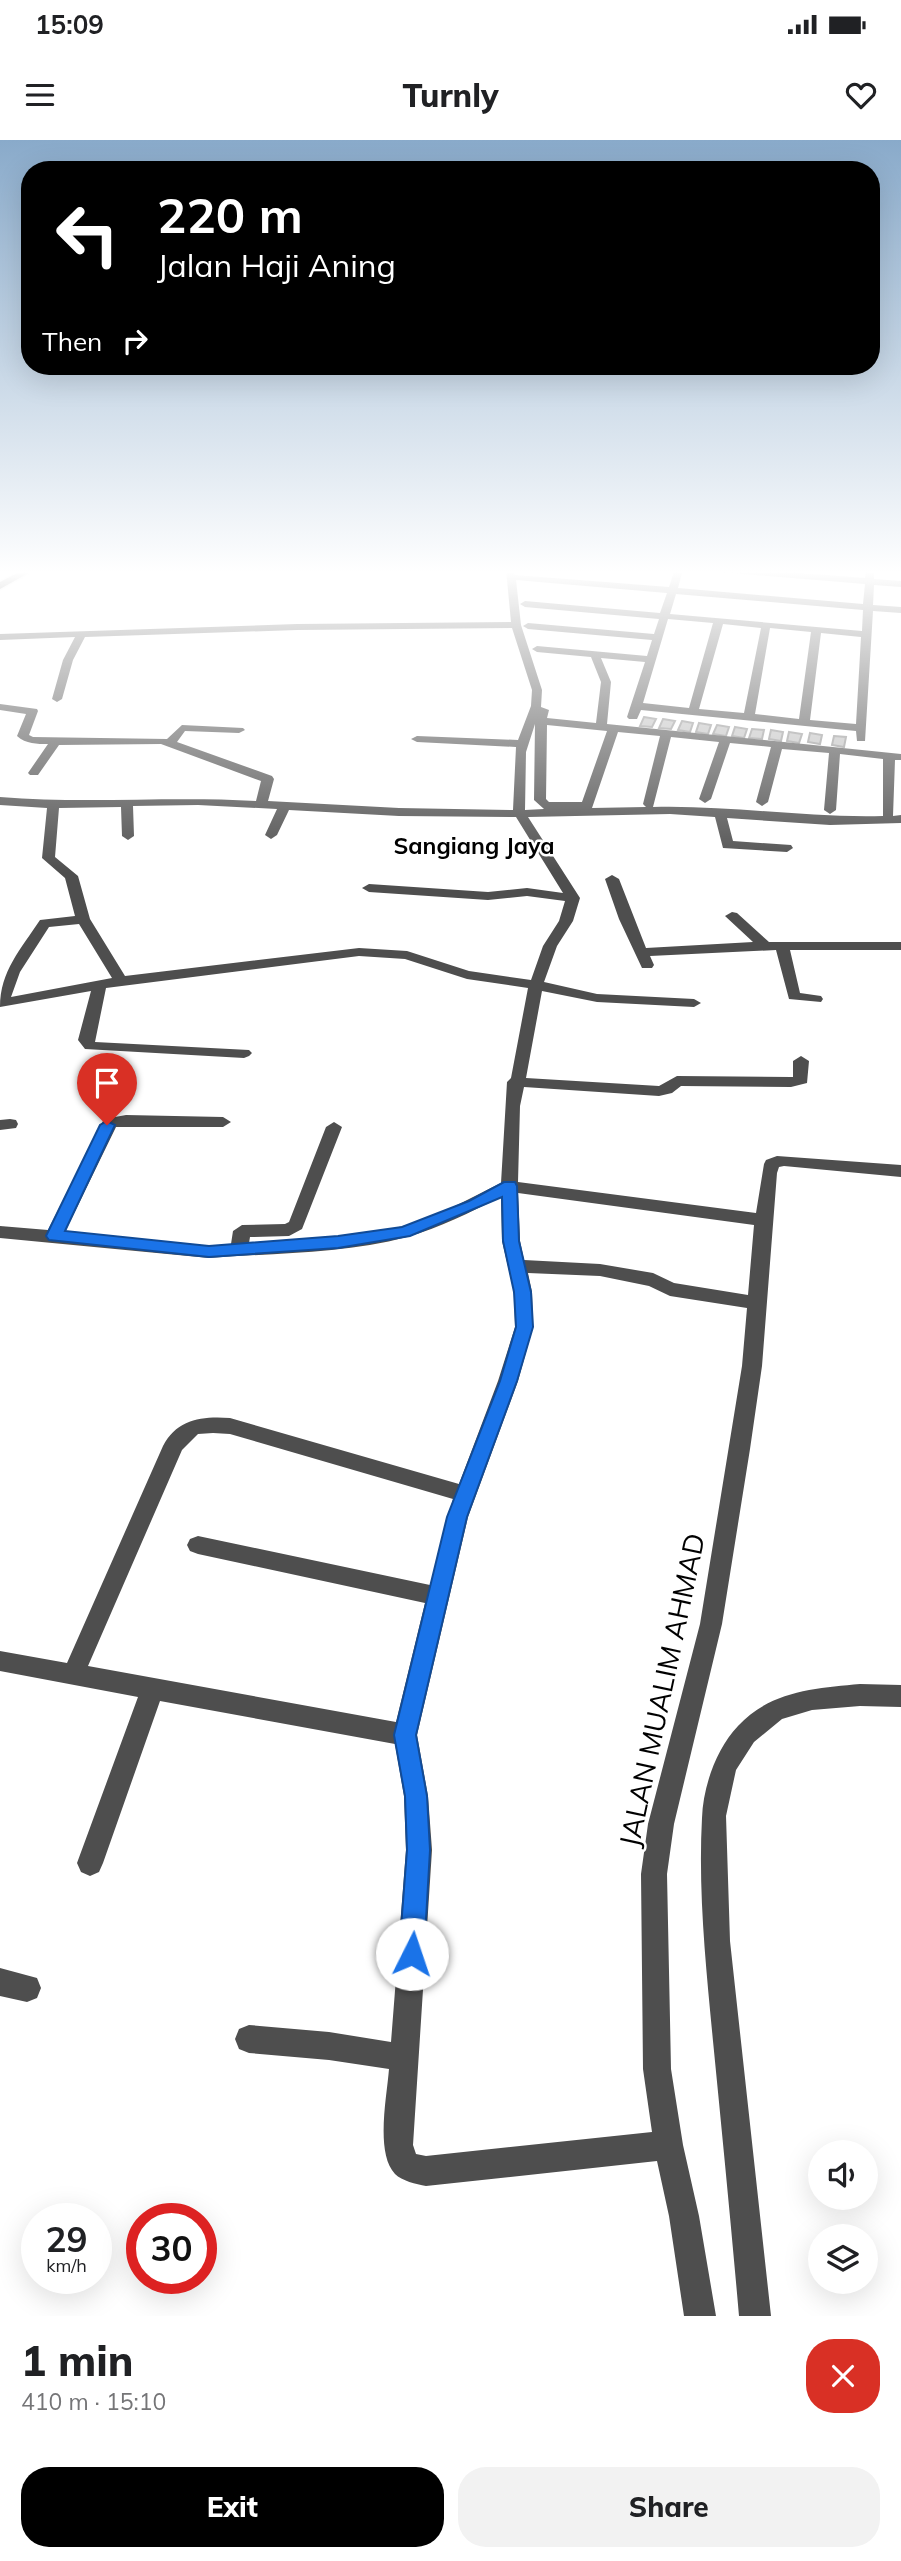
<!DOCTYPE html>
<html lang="en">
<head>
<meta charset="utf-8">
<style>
	:root { --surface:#fff; --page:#f2f2f2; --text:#202124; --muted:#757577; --accent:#000 }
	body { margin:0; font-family:Mulish,sans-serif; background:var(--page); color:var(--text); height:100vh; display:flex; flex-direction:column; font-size:26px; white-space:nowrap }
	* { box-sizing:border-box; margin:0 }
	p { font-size:23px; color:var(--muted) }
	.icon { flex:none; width:38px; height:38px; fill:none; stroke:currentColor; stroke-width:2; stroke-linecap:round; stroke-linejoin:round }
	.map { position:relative; height:2176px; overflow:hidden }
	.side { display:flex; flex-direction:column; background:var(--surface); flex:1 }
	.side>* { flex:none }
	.guide { position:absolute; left:21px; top:21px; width:859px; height:214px; border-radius:28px; box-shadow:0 7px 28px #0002; background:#000; color:#fff; overflow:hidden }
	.buttons { position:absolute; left:808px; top:2000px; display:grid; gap:14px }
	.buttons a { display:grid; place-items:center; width:70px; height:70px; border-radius:50%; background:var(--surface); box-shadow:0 7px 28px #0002; font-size:35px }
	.speed { position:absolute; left:21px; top:2063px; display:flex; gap:14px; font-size:35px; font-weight:700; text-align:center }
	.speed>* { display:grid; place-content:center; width:91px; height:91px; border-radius:50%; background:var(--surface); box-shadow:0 7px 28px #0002; line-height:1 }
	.speed small { font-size:18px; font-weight:400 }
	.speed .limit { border:10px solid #d22; background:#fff; color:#111 }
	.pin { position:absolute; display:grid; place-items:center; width:60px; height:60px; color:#fff; margin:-72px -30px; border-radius:50% 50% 50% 0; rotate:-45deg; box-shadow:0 0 7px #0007 }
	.pin .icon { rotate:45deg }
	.me { position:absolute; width:77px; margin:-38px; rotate:4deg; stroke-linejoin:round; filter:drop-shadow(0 0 5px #0008) }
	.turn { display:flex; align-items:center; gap:24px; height:147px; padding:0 21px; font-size:32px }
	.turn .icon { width:91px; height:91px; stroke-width:2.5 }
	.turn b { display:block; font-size:49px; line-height:60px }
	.then { display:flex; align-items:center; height:66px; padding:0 21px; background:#0003; gap:14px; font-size:26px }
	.round { display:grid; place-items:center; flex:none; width:74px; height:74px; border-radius:28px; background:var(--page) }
	.overview { display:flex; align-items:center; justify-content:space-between; height:119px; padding:0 21px }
	h1 { font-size:42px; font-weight:800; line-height:52px }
	.action { display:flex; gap:14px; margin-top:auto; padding:14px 21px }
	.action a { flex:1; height:80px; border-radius:28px; background:var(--accent); color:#fff; font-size:28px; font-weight:800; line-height:80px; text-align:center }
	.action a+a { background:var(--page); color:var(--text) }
	.status { display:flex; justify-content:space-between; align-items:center; height:49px; padding:0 35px; background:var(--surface); direction:ltr }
	.status svg { height:19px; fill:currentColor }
	header { display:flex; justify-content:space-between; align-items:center; height:91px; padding:0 21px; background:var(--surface); font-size:32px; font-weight:800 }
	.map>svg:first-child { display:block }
</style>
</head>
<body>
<div class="status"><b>15:09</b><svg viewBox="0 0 49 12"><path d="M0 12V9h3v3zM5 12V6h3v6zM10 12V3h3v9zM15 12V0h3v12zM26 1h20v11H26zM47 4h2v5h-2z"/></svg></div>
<header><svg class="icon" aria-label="menu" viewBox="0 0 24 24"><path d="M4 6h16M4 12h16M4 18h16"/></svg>Turnly<svg class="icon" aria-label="heart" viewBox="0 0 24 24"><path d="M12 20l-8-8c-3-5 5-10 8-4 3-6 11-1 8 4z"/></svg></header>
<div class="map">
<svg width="901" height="2176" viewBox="0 0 901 2176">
	<rect width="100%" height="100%" fill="#fff"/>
	<g fill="#bebebe" stroke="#929292" stroke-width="2">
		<path d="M 644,577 L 656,579 L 652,587 L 640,586 Z"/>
		<path d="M 663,579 L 675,581 L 671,589 L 659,588 Z"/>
		<path d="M 682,581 L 693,583 L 690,592 L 678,590 Z"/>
		<path d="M 699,583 L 711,585 L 708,594 L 696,592 Z"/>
		<path d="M 717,585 L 729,587 L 726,596 L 713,594 Z"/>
		<path d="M 735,587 L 747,589 L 744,598 L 732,596 Z"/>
		<path d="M 752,589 L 764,590 L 762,599 L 749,598 Z"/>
		<path d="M 771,590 L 783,592 L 781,601 L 769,599 Z"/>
		<path d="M 789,592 L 802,594 L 799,603 L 787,601 Z"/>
		<path d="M 810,593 L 822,595 L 820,604 L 808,602 Z"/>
		<path d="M 834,596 L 846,597 L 844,607 L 832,605 Z"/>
	</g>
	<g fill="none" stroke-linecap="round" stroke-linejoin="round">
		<g stroke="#dbdbdb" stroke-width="3">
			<path id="major" d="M 25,429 L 36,429 L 0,449 L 0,442 Z"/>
		</g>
		<g fill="#4e4e4e" fill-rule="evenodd">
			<path d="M 506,429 L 514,429 L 515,435 L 669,447 L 675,429 L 683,429 L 678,448 L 863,464 L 865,444 L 718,432 L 713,429 L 748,429 L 865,438 L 866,429 L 874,429 L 874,439 L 901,441 L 901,447 L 874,445 L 873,465 L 901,467 L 901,473 L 873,471 L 865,601 L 857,601 L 856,591 L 641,570 L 637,579 L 629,579 L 627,577 L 645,522 L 601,518 L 611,542 L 607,584 L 901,614 L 901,620 L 895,620 L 893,676 L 901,675 L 901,683 L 830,685 L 727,678 L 733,701 L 791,705 L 793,708 L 787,712 L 723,708 L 715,677 L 670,674 L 528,677 L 580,758 L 573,781 L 557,806 L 544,842 L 597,854 L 694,859 L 701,863 L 694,867 L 597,862 L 542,851 L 526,938 L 659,946 L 677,936 L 791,937 L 793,937 L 793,921 L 801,916 L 809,921 L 807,943 L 791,947 L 681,946 L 672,953 L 659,956 L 524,947 L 520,966 L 518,1042 L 756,1073 L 764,1024 L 766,1020 L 777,1016 L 901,1025 L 901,1037 L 784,1026 L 779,1027 L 777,1033 L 762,1226 L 750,1309 L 722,1484 L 674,1684 L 667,1734 L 671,1929 L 683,2005 L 699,2076 L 716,2176 L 684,2176 L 669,2076 L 657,2021 L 426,2046 C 416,2044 402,2041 395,2034 C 375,2013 387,1956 389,1929 L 329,1920 L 249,1913 L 239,1909 L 235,1899 L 239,1889 L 249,1885 L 329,1892 L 391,1902 L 406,1710 L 404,1656 L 395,1604 L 160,1561 L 103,1723 L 99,1732 L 90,1736 L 81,1732 L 77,1723 L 138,1557 L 0,1531 L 0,1511 L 67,1523 L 163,1306 C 177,1279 202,1276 230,1278 L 459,1344 L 498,1241 L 515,1187 L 514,1152 L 502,1101 L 501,1057 C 470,1072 440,1088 407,1097 C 344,1114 273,1113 209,1118 L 0,1098 L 0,1086 L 48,1090 L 104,979 L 126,975 L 223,977 L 231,982 L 223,987 L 116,987 L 65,1092 L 209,1106 L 231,1104 L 233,1091 L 242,1085 L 285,1084 L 289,1082 L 326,987 L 334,982 L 342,987 L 302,1089 L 289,1096 L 250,1097 L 249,1103 C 300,1099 354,1099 403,1086 C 438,1077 470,1058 501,1043 L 507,942 L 511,938 L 528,848 L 467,839 L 405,819 L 359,816 L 106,848 L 95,902 L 249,910 L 252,913 L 249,916 L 244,918 L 85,909 L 78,900 L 91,851 L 0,867 C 0,831 21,809 40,780 L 75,776 L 65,738 L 42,718 L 47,668 L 0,665 L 0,657 C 85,664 170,656 256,661 L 261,641 L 161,604 L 59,605 L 38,635 L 30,635 L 28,633 L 48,604 C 37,604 26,604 17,596 L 26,574 L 0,570 L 0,564 L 37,569 L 38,571 L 29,595 L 33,597 L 167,599 L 182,585 L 243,588 L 245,590 L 239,593 L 185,591 L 177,602 L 272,636 L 274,639 L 268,661 L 399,668 L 513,670 L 516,607 L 417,602 L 411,599 L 417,596 L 518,600 L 531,566 L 532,550 L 512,488 L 297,490 L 85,497 L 73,520 L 62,559 L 57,562 L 52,559 L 63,520 L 75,497 L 0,500 L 0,494 L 297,484 L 511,482 ZM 516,440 L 667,453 L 660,473 L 525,461 L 520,464 L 525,467 L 659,479 L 654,494 L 528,483 L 523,486 L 528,489 L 652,500 L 647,516 L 537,506 L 532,509 L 537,512 L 591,517 L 601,542 L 596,583 L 547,578 L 549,570 L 541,567 L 542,550 L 521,485 ZM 676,454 L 863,470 L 862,491 L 670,474 ZM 668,479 L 713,483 L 689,568 L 643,563 ZM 723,484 L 761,488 L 744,573 L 699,569 ZM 770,488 L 811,492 L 799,579 L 755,574 ZM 821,493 L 861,497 L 856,584 L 810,580 ZM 535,584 L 534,660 L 544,669 L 525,670 L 526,612 ZM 547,585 L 607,591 L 582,662 L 549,662 L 546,659 ZM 618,592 L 660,596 L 643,664 L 646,667 L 592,668 ZM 671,597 L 719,602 L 699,659 L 705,663 L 711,659 L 730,603 L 771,607 L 756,662 L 762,666 L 768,662 L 782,609 L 829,613 L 824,670 L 830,674 L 836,670 L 840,614 L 883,619 L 883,676 C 805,678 729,665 653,667 ZM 198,665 L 277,669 L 265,695 L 271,699 L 277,695 L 289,670 L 399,676 L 516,677 L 563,753 L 527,748 L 488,752 L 369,744 L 362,748 L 369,752 L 488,760 L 527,756 L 565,761 L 559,781 L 543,806 L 531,840 L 469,831 L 407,811 L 359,808 L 125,836 L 90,779 L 78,736 L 55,717 L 59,668 L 121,667 L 122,696 L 128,700 L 134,696 L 133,666 ZM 79,784 L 112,838 L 11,857 L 20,832 L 49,787 ZM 518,1053 L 754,1085 L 748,1155 L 674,1143 L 653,1133 L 600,1124 L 524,1120 L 520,1101 ZM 528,1133 L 600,1136 L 649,1146 L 670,1156 L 747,1168 L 742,1226 L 700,1484 L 648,1684 L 641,1734 L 643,1929 L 652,1992 L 426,2016 L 416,2014 L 413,2005 L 432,1710 L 428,1656 L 417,1595 L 468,1377 L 518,1241 L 533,1187 L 532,1152 ZM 213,1293 L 230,1294 L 453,1359 L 430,1445 L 198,1396 L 190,1399 L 187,1405 L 190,1411 L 198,1414 L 425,1463 L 396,1582 L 88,1526 L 182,1310 L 198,1294 Z"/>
			<path d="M 612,735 L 619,739 L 646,808 L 753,802 L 725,776 L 732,772 L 737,773 L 769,802 L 901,802 L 901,810 L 790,810 L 800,853 L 821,856 L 823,859 L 821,862 L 789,859 L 776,810 L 650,816 L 654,825 L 652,828 L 642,828 L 619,779 L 605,739 Z"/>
			<path d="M 10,979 L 16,980 L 18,984 L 16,988 L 0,990 L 0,980 Z"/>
			<path d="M 860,1544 L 901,1545 L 901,1567 L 860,1566 L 812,1570 L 782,1579 L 754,1602 L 736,1630 L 726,1676 L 730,1801 L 771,2176 L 739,2176 C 731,2084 722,1993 713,1901 C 706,1827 698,1752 702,1678 C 703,1647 716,1609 738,1586 C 770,1551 816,1548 860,1544 Z"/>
			<path d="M 0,1828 L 37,1838 L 41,1848 L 37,1858 L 27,1862 L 0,1856 Z"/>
		</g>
		<use href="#major" fill="#000" fill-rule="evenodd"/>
	</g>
	<linearGradient id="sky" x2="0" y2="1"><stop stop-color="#89aaca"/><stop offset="0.59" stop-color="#fff"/><stop offset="1" stop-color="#fff" stop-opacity="0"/></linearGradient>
	<rect width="901" height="733" fill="url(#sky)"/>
	<path fill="#1a73e8" stroke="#114b97" stroke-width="2" d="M 107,981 L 115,985 L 65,1091 L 209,1106 L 338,1096 L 402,1087 L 469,1061 L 504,1042 L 515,1042 L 517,1046 L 519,1101 L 531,1152 L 533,1187 L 517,1241 L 467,1377 L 416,1595 L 427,1656 L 430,1710 L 424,1814 L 420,1823 L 412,1826 L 403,1823 L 399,1814 L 407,1710 L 405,1656 L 394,1595 L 447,1377 L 500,1241 L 516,1187 L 514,1152 L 503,1101 L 502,1057 L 410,1096 L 338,1108 L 209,1117 L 49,1100 L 46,1096 L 100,985 Z"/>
	<g text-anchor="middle" stroke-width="5" stroke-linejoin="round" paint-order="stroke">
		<g font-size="23" font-weight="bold" fill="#000" stroke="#fff">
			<text x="474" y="714">Sangiang Jaya</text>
		</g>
		<g font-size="28" fill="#000" stroke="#fff">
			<text transform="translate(662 1550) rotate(-78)" y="10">JALAN MUALIM AHMAD</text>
		</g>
	</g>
</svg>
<div class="buttons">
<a><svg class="icon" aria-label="sound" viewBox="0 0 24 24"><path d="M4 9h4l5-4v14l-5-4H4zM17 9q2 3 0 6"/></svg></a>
<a><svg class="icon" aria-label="layers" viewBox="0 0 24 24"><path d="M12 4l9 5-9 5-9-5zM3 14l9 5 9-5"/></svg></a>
</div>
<div class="speed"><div>29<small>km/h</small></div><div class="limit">30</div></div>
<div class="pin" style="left:107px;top:985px;background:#d93025"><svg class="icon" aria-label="arrive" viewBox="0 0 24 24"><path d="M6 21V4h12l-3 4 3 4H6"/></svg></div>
<svg class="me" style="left:412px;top:1814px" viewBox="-20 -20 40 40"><circle r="19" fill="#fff"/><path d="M0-13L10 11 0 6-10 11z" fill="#1a73e8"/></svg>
<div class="guide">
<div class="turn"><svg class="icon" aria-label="left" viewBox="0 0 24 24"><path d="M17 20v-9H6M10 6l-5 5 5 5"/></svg><div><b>220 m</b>Jalan Haji Aning</div></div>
<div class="then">Then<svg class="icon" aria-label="right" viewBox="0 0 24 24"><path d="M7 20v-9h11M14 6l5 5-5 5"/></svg></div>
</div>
</div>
<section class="side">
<div class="overview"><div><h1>1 min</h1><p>410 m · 15:10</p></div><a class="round" style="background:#d93025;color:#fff"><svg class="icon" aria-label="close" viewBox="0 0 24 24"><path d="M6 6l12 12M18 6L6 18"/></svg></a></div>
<div class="action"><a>Exit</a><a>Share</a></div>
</section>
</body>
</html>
